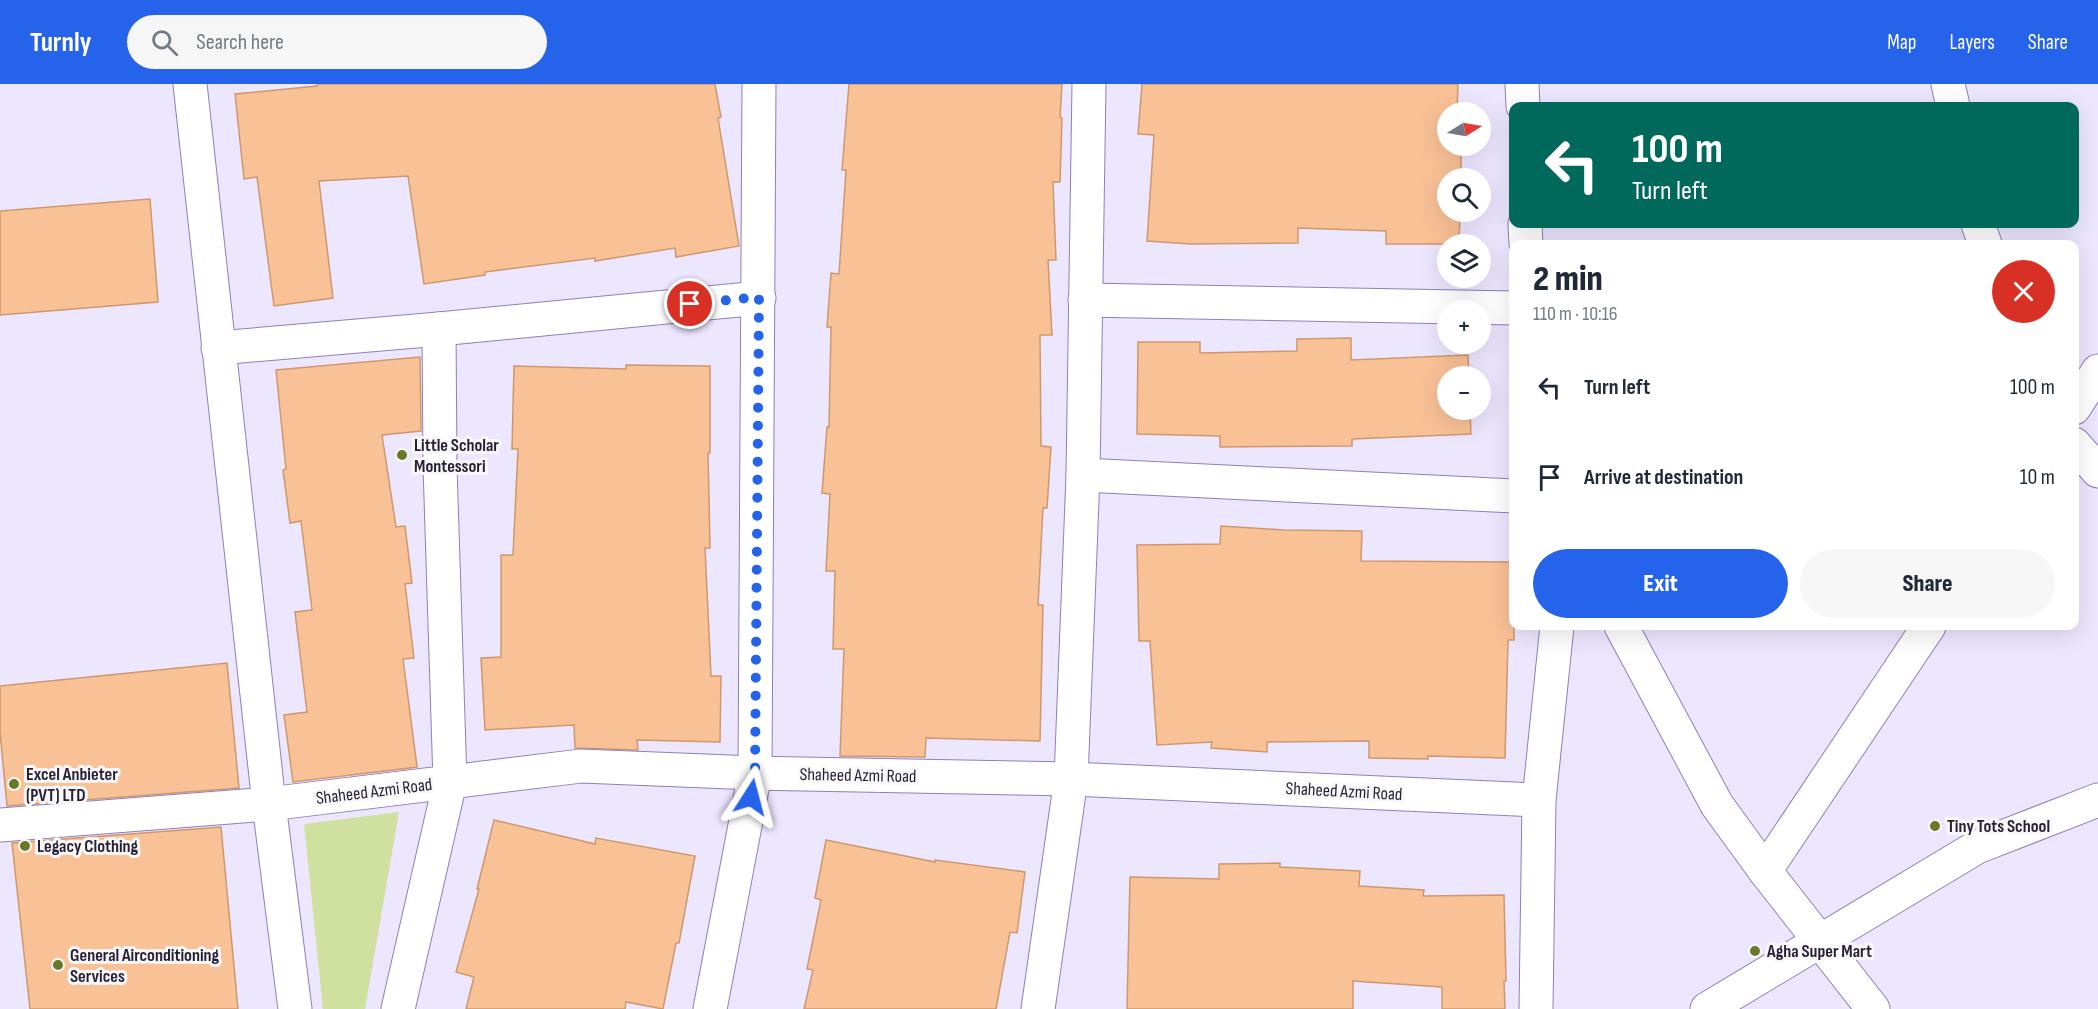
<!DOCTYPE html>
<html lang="en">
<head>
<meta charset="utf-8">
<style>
	:root { --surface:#fff; --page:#f6f6f7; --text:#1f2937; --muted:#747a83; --accent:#2563eb }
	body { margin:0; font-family:"Sofia Sans Condensed",sans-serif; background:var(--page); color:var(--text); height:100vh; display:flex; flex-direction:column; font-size:22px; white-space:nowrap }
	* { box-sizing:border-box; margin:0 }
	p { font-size:20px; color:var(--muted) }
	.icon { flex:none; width:33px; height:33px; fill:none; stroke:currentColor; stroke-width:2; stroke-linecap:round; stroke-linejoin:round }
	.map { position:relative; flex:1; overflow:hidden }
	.details { position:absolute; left:1509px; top:156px; width:570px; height:390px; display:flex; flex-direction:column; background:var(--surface); border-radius:12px; box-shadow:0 6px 24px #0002 }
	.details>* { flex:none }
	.hud { position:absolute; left:1509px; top:18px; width:570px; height:126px; border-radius:12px; box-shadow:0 6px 24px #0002; background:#00695c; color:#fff; overflow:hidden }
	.needle { width:39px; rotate:79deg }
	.buttons { position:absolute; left:1437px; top:18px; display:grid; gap:12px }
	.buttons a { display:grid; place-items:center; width:54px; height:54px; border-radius:50%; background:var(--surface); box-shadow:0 6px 24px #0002; font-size:30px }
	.pin { position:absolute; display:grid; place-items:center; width:51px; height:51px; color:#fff; margin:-26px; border:3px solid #fff; border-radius:50%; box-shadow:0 2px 6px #0007 }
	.me { position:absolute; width:66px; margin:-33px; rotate:9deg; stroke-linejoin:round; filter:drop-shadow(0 0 4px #0008) }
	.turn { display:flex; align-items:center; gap:21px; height:126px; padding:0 24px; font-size:27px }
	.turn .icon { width:78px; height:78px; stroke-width:2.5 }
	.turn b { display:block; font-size:42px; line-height:51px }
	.round { display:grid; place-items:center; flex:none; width:63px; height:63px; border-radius:32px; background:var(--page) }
	.overview { display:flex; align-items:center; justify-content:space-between; height:102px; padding:0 24px }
	h1 { font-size:36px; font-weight:800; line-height:45px }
	.primary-button { display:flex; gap:12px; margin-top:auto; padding:12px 24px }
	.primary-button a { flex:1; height:69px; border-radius:36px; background:var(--accent); color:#fff; font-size:24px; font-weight:800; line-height:69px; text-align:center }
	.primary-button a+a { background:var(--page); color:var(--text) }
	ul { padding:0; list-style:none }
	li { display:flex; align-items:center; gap:18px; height:90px; padding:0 24px }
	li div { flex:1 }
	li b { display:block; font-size:22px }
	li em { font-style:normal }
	header { display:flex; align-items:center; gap:36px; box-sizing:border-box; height:84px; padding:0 30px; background:var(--accent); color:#fff }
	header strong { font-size:28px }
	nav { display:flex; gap:33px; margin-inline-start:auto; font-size:21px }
	.search { width:420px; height:54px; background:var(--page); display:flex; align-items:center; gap:15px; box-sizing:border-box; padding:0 21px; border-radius:33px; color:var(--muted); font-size:22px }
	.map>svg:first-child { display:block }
</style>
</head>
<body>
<header>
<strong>Turnly</strong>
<div class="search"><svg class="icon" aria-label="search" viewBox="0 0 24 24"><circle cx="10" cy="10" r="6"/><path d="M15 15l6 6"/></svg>Search here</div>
<nav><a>Map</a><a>Layers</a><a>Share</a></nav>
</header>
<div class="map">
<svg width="2098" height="925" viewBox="0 0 2098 925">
	<rect width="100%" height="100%" fill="#ede6ff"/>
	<path fill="#d0e09e" d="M 399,728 L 365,925 L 323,925 L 304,740 Z"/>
	<g fill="#f9c196" stroke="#ce986e" stroke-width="1.5">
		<path d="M 317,0 L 715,0 L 721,33 L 718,34 L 739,162 L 676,173 L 675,164 L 595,177 L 595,174 L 485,188 L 485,191 L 424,200 L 408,92 L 319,97 L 333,214 L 274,222 L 257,93 L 244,95 L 235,10 L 317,2 Z"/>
		<path d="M 849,0 L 1062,0 L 1060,33 L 1062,34 L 1060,98 L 1053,98 L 1056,176 L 1048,176 L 1052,251 L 1040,251 L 1041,362 L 1051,363 L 1047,424 L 1043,424 L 1038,521 L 1043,521 L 1040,657 L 926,654 L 925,673 L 840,672 L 844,565 L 833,565 L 835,487 L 826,487 L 830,410 L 822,409 L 827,343 L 829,343 L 831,243 L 827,243 L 831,189 L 839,190 L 846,86 L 842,86 Z"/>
		<path d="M 1142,0 L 1458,0 L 1457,28 L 1448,28 L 1448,62 L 1457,62 L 1457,70 L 1461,71 L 1461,94 L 1448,94 L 1448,128 L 1460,128 L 1459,160 L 1386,160 L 1386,147 L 1298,144 L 1298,159 L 1190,160 L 1147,157 L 1154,51 L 1138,50 Z"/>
		<path d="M 150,115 L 158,218 L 0,231 L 0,127 Z"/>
		<path d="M 1351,254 L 1351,276 L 1468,271 L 1469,292 L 1448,292 L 1448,326 L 1470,326 L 1471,350 L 1352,355 L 1352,362 L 1220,363 L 1220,352 L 1137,350 L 1138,258 L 1200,258 L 1200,269 L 1297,267 L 1297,255 Z"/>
		<path d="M 420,273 L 421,347 L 382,351 L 396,443 L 405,442 L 412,499 L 405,500 L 414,574 L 403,575 L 417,683 L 293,698 L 284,631 L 307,628 L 295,528 L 312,526 L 301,437 L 290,439 L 283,386 L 286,385 L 276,286 Z"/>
		<path d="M 626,281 L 710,282 L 710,369 L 708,369 L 710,464 L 705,464 L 711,592 L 721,592 L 720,658 L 637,656 L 638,666 L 575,664 L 574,641 L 485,646 L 481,574 L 501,573 L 501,471 L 513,471 L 518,365 L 512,365 L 514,282 L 626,285 Z"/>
		<path d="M 1221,442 L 1284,446 L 1362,447 L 1361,477 L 1514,478 L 1514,556 L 1508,556 L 1505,674 L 1428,672 L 1428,675 L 1369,674 L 1369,657 L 1267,658 L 1267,668 L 1211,664 L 1212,658 L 1157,661 L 1150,557 L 1139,557 L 1137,461 L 1220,460 Z"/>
		<path d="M 227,579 L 239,704 L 7,722 L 0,648 L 0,602 Z"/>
		<path d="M 494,736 L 595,760 L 596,754 L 695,772 L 679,859 L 676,859 L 663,925 L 626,918 L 625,925 L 466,925 L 474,893 L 456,888 L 479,805 L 477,805 Z"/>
		<path d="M 221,743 L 238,925 L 30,925 L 12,759 Z"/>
		<path d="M 826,756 L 935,778 L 935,776 L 1025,788 L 1017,849 L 1010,848 L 996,925 L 804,925 L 813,886 L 807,885 L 821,816 L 815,814 Z"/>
		<path d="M 1280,779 L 1280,783 L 1360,787 L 1359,802 L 1424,806 L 1423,812 L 1504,811 L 1506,897 L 1504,897 L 1505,925 L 1442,925 L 1442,903 L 1353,897 L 1353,925 L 1127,925 L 1130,793 L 1219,795 L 1219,780 Z"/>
	</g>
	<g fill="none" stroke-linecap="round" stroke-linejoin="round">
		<g stroke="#917eb7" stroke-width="35">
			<g id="street">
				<path d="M 190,0 L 269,720 L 295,925"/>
				<path d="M 1522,0 L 1523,22"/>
				<path d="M 1948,0 L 1953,22"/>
				<path d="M 1525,140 L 1526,160"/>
				<path d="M 1978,140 L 1985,160"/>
				<path d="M 1085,216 L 1514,224"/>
				<path d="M 218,264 L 439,245 L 759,214"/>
				<path d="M 2074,324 L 2098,287"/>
				<path d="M 2074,360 L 2098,387"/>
				<path d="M 1083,391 L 1514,412"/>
				<path d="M 1621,542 L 1717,721 L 1765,787 L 1873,925"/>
				<path d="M 0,741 L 269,720 L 581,682 L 755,689 L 1071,695 L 1539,716"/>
				<path d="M 1765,787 L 1929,542"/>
				<path d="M 398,925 L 450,698 L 440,382 L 439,245"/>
				<path d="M 710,925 L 755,689 L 759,0"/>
				<path d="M 1038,925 L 1071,695 L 1083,391 L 1089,0"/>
				<path d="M 1536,925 L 1539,716 L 1557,542"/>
				<path d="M 1707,925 L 1977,763 L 2098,716"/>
			</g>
		</g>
		<use href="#street" stroke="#fff" stroke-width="33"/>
	</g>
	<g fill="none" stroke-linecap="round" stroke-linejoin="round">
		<path stroke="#2563eb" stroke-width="10" stroke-dasharray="0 18" d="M 690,220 L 759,213 L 755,690 L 751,713"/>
	</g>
	<g fill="#6a7927" stroke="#f8f8f8" stroke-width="2">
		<circle cx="402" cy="371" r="6"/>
		<circle cx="14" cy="700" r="6"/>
		<circle cx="1935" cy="742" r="6"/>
		<circle cx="25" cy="762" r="6"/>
		<circle cx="1755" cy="867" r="6"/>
		<circle cx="58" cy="881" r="6"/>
	</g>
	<g text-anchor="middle" stroke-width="6" stroke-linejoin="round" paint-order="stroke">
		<g font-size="18" font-weight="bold" fill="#271f36" stroke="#f8f8f8" text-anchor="start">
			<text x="414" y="367">Little Scholar<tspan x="414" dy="21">Montessori</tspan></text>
			<text x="26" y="696">Excel Anbieter<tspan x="26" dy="21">(PVT) LTD</tspan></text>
			<text x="1947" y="748">Tiny Tots School</text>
			<text x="37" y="768">Legacy Clothing</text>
			<text x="1767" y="873">Agha Super Mart</text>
			<text x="70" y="877">General Airconditioning<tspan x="70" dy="21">Services</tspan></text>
		</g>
		<g font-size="18" fill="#271f36" stroke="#f8f8f8">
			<text transform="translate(858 691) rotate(1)" y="6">Shaheed Azmi Road</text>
			<text transform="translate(374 707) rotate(-7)" y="6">Shaheed Azmi Road</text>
			<text transform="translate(1344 707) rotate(3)" y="6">Shaheed Azmi Road</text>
		</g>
	</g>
</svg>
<div class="buttons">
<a><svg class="needle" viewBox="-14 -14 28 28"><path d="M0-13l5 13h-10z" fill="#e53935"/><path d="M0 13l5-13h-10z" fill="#747a83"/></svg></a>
<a><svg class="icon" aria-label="search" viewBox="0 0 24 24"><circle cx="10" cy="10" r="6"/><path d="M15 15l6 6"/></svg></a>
<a><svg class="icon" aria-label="layers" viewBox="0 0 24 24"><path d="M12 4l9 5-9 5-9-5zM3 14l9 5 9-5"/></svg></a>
<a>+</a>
<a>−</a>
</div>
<div class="pin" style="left:690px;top:220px;background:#d93025"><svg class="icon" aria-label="arrive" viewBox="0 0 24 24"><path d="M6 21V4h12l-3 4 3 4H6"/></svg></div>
<svg class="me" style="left:751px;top:713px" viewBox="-20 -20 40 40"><path d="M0-17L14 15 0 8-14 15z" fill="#2563eb" stroke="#fff" stroke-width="4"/></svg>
<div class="hud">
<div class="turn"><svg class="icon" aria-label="left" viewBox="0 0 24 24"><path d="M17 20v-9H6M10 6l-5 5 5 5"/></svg><div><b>100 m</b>Turn left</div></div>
</div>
<section class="details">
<div class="overview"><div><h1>2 min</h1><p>110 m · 10:16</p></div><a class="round" style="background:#d93025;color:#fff"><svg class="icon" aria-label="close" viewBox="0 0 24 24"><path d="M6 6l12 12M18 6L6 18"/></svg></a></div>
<ul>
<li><svg class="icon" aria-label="left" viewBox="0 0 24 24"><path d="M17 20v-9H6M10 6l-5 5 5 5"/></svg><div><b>Turn left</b></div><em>100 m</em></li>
<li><svg class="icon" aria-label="arrive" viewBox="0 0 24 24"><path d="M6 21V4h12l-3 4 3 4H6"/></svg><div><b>Arrive at destination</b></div><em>10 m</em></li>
</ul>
<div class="primary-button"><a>Exit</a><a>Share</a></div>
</section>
</div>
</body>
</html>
